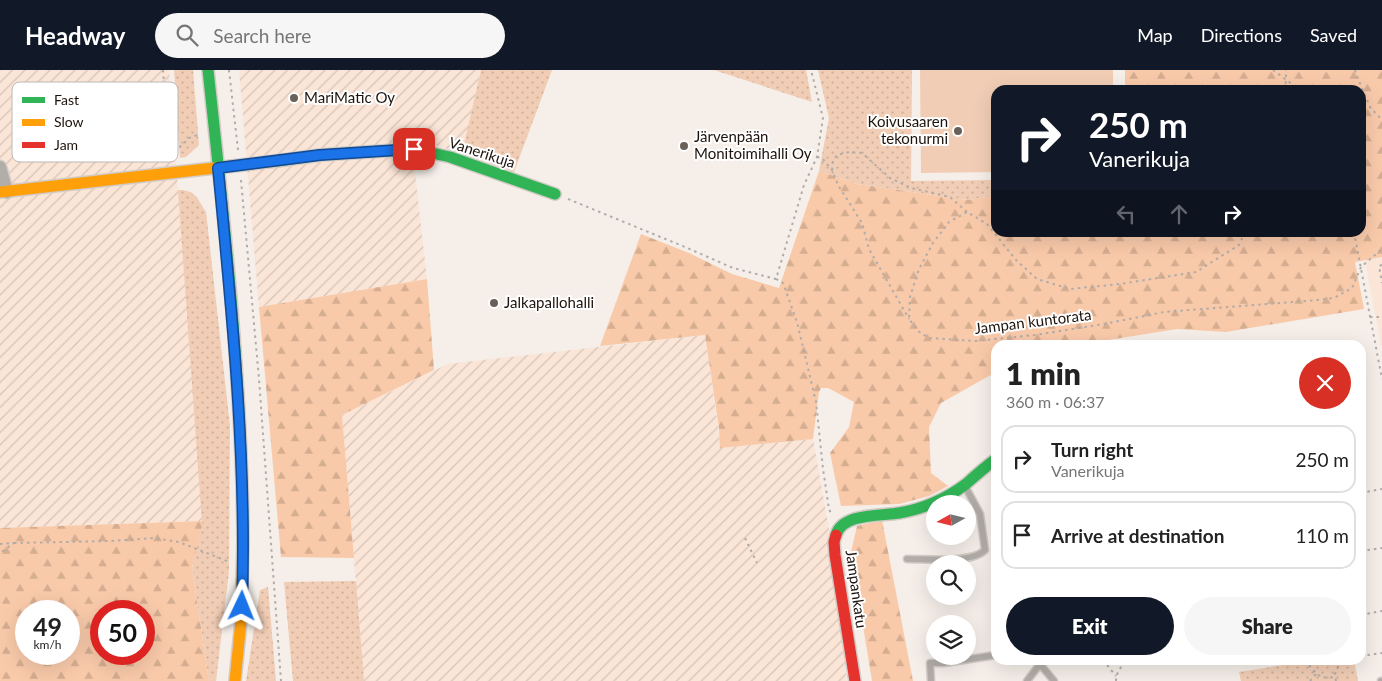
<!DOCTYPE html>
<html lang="en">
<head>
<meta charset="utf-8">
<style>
	:root { --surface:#fff; --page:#f6f6f6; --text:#222; --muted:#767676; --line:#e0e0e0; --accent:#111827 }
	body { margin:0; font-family:Lato,sans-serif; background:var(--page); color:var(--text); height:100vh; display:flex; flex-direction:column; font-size:19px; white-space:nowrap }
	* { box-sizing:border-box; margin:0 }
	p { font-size:16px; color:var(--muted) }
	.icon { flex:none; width:28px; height:28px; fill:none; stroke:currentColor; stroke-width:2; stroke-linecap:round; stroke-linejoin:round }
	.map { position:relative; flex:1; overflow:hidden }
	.sheet { position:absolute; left:991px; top:270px; width:375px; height:325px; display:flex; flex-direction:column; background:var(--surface); border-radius:15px; box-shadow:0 5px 20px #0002 }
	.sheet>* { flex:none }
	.top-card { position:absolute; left:991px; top:15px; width:375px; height:152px; border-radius:15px; box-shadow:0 5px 20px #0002; background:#111827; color:#fff; overflow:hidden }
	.needle { width:32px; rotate:262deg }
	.tools { position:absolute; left:926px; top:425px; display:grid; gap:10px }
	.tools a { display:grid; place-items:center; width:50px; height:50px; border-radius:50%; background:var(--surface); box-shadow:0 5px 20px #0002; font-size:25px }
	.speed { position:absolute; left:15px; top:530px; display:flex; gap:10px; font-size:25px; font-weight:700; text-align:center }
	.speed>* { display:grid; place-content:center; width:65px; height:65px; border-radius:50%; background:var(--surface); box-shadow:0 5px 20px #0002; line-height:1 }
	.speed small { font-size:12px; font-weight:400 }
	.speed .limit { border:8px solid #d22; background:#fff; color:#111 }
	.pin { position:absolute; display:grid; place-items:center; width:42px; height:42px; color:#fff; margin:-21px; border-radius:10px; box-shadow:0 2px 8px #0006 }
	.me { position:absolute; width:55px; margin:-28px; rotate:2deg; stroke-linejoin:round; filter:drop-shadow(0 0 4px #0008) }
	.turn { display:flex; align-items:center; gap:18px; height:105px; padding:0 15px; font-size:22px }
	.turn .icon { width:65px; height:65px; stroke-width:2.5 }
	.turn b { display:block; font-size:35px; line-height:42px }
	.lanes { display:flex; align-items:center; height:48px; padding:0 15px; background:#0003; justify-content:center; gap:25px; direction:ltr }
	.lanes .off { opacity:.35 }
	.round { display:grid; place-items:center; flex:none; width:52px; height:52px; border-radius:26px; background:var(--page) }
	.summary { display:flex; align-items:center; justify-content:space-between; height:85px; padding:0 15px }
	h1 { font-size:30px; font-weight:800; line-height:38px }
	.cta { display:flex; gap:10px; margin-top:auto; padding:10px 15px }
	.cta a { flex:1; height:58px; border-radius:30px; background:var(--accent); color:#fff; font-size:20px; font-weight:800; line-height:58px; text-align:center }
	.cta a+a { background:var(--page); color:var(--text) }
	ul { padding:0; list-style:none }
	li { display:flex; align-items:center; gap:15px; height:68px; margin:0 10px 8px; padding:0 5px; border:2px solid var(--line); border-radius:15px }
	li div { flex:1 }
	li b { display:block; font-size:19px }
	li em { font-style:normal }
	header { display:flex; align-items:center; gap:30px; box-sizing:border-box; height:70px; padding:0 25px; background:var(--accent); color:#fff }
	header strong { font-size:24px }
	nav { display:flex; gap:28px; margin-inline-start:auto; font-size:18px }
	.search { width:350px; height:45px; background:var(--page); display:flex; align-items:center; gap:12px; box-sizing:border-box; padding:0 18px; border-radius:28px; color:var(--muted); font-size:19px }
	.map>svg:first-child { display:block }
</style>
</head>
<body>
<header>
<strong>Headway</strong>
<div class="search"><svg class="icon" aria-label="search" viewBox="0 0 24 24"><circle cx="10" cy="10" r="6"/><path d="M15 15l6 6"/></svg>Search here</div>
<nav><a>Map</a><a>Directions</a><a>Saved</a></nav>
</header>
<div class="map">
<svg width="1382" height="611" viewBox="0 0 1382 611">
	<defs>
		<pattern id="industrial-furrows" width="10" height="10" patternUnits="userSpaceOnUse" patternTransform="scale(1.25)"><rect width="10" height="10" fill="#fae5d7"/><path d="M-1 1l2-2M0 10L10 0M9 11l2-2" fill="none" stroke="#d6c4b7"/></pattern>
		<pattern id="grass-dots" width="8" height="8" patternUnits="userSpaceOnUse" patternTransform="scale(1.25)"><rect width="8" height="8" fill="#f1cdb5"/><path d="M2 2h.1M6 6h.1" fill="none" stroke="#ceaf9a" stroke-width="1.8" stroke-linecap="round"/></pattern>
		<pattern id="forest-firs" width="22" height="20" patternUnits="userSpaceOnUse" patternTransform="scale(1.25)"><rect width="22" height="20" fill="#f9caaa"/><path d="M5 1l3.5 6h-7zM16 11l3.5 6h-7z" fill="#d5ad91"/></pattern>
	</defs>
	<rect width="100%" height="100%" fill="#f5eee9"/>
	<path fill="#fae5d7" d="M 1382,187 L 1382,280 L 1365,190 Z"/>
	<g fill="url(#industrial-furrows)">
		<path d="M 0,0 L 169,0 L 203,451 L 0,458 Z"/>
		<path d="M 239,0 L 481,0 L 462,83 L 411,68 L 427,209 L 259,237 Z"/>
		<path d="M 705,265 L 721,378 L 813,369 L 829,459 L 847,611 L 364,611 L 342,345 L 448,294 Z"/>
	</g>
	<g fill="url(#grass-dots)">
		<path d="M 174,0 L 193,0 L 199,75 L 186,87 L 180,88 Z"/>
		<path d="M 481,0 L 552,0 L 514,102 L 462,83 Z"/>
		<path d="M 714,0 L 806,0 L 812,32 Z"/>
		<path d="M 818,0 L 912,0 L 911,111 L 996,110 L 996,126 L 967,130 L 857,114 L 819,101 L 829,48 Z"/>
		<path d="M 178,120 C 196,120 197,128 206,142 L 230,356 L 229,501 L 216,611 L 209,611 L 192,498 L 202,453 Z"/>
		<path d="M 356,511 L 364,611 L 293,611 L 284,512 Z"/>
		<path d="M 268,517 L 276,611 L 246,611 L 260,520 Z"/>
		<path d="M 1315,590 L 1354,590 L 1358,611 L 1241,611 L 1239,602 Z"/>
	</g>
	<g fill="url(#forest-firs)" fill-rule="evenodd">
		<path d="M 1125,0 L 1382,0 L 1382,187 L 1355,192 L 1364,239 L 1226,262 L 1177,259 L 1077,275 L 996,275 L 996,302 L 941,333 L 929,357 L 931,403 L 948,416 L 929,426 L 899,434 L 841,436 L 830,383 L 849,357 L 854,332 L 828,318 L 821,318 L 819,322 L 813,369 L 720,378 L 719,359 L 705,265 L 600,276 L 641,164 L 689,183 L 732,204 L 779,218 L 819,101 L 857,114 L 967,130 L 996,126 L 996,162 L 1361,162 L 1361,20 L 1125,20 Z"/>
		<path d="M 427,209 L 434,300 L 342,345 L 354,488 L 281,487 L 259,237 Z"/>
		<path d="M 882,450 L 913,611 L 872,611 L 851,482 L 857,456 Z"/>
		<path d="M 203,451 L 192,498 L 209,611 L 0,611 L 0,458 ZM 26,541 L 69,541 L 69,584 L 26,584 ZM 101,541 L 144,541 L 144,584 L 101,584 Z"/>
	</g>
	<path fill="#f1cdb5" d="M 920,0 L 1113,0 L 1113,20 L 996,20 L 996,102 L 921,103 Z"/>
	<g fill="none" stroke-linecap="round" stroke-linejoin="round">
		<g stroke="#d2cbc6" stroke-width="9">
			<g id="lane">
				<path d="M 907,489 C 926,489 971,494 985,480 L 980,444 L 965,416"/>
				<path d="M 1036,590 L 1040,594 L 1054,611"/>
				<path d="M 931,611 L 930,593 L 944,593 L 996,585"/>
				<path d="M 1027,611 L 1040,594"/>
				<path d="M 1381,611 L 1382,611"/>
			</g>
		</g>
		<g stroke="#d2cbc6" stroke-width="15">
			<path id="street" d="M 0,97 L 7,122"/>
		</g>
		<g stroke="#d2cbc6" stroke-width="14">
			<g id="fast">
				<path d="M 208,0 C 225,156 242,313 243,470"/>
				<path d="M 277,91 L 320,85 L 414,79 L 450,87 L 555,124"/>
				<path d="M 836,465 C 842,443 881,446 899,443 C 923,439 946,429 966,414 C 976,405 985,397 996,389"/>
			</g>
		</g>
		<g stroke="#d2cbc6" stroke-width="14">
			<g id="slow">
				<path d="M 0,122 L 277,91"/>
				<path d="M 235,611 L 241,551 L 243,470"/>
			</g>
		</g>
		<g stroke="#d2cbc6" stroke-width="14">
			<path id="jam" d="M 836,465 L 834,472 L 835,485 L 855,611"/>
		</g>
		<g stroke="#b1aca8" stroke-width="2" stroke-dasharray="2.5 4" stroke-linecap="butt">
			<path d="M 163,0 L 168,70 L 172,83"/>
			<path d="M 229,0 L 238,80"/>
			<path d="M 1273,0 L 1300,20"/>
			<path d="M 1355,0 L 1356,4 L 1370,37 L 1382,50"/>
			<path d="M 1285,20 L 1286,10 L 1286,0"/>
			<path d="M 817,87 L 822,88 L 832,100 L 838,115 L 862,153 L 869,179 L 909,249"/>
			<path d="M 163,88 L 178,79 L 189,68 L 200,64"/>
			<path d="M 832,100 L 833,91 L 837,85 L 849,82 L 862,83 L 890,108 L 911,118 L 950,127 L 967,142"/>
			<path d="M 241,110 L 259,309 L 281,611"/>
			<path d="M 568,129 L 685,177 L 733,198 L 776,209 L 804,115 L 817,87 L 823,48 L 811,0"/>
			<path d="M 1245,162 L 1239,175 L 1196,202 L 1120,214 L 1070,219 L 1037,209 L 1016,190 L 987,154 L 967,142 L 949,152 L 933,173 L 919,199 L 910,227 L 909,249 L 918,261 L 929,268 L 975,271 L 1035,265 L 1104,254 L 1164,242 L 1318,230 L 1334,228 L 1352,218 L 1361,197 L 1382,179"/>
			<path d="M 1354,162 L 1382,309"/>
			<path d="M 1382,195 L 1379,196 L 1382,213"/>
			<path d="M 776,209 L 783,213 L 797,252 L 816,332 L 823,399 L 829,439 L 832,446"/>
			<path d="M 1370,247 L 1382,247"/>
			<path d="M 1361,423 L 1382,419"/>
			<path d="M 745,468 L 757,493"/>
			<path d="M 14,473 L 111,471 L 154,468 L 179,472 L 227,491"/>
			<path d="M 0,474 L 14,473 L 0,483"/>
			<path d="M 1361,481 L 1382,478"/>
			<path d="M 1361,545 L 1382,541"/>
			<path d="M 1361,586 L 1382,583"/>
			<path d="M 1103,590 L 1116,606"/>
			<path d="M 1305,590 C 1315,602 1318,610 1335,607"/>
			<path d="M 1116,611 L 1116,606 L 1125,590"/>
			<path d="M 1310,611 L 1316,604"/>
			<path d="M 1336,611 L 1335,604 L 1341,590"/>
		</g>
		<use href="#lane" stroke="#b2ada8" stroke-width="6"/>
		<use href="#street" stroke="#b2ada8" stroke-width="12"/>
		<use href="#fast" stroke="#30b455" stroke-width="11"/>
		<use href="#slow" stroke="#ff9f0a" stroke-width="11"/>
		<use href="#jam" stroke="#e5322d" stroke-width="11"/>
	</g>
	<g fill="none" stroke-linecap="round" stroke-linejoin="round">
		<g stroke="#114b97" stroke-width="12">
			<path id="route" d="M 242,536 C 247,389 232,244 218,98 L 320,85 L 414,79"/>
		</g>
		<use href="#route" stroke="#1a73e8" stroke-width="9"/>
	</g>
	<g fill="#696059" stroke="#fff" stroke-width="2">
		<circle cx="294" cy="28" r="5"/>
		<circle cx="958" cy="61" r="5"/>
		<circle cx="684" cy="76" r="5"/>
		<circle cx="494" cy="233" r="5"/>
	</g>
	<g text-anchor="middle" stroke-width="4" stroke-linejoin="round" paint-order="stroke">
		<g font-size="15" fill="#1e130c" stroke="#fff" text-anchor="start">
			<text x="304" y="33">MariMatic Oy</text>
			<text x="948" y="57" text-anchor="end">Koivusaaren<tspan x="948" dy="17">tekonurmi</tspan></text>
			<text x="694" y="72">Järvenpään<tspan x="694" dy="17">Monitoimihalli Oy</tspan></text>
			<text x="504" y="238">Jalkapallohalli</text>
		</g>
		<g font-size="15" fill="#1e130c" stroke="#fff">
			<text transform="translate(482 83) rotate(18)" y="5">Vanerikuja</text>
			<text transform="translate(1033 252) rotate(-7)" y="5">Jampan kuntorata</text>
			<text transform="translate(856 519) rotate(82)" y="5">Jampankatu</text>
		</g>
	</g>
	<rect x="12" y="12" width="166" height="80" rx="8" fill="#fff" stroke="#bcb8b6" stroke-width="1"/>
	<rect x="22" y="27" width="23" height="6" fill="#30b455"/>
	<rect x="22" y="49" width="23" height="7" fill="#ff9f0a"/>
	<rect x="22" y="72" width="23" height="6" fill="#e5322d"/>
	<g font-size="14" fill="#1e130c">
		<text x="54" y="35">Fast</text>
		<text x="54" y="57">Slow</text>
		<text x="54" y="80">Jam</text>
	</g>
</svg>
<div class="tools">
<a><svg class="needle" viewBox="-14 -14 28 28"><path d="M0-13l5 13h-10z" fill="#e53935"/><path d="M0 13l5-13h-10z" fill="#767676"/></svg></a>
<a><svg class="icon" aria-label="search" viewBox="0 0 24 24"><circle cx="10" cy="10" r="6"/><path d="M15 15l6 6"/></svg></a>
<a><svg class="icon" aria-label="layers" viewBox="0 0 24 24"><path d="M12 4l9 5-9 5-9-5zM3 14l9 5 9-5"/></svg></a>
</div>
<div class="speed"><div>49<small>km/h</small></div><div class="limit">50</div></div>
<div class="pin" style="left:414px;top:79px;background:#d93025"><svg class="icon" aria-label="arrive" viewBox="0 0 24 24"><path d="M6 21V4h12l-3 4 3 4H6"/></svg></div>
<svg class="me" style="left:242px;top:536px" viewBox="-20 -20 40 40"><path d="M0-17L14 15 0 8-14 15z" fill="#1a73e8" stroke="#fff" stroke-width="4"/></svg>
<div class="top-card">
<div class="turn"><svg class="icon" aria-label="right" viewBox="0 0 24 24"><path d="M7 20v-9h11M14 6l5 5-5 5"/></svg><div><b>250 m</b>Vanerikuja</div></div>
<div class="lanes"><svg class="icon off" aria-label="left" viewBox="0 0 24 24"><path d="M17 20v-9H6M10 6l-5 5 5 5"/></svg><svg class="icon off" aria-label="ahead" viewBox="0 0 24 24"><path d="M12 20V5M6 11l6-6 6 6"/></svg><svg class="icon" aria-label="right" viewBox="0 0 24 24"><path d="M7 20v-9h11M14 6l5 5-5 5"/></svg></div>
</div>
<section class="sheet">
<div class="summary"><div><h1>1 min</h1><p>360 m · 06:37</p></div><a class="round" style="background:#d93025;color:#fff"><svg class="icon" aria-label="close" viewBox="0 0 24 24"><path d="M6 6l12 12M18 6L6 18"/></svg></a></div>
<ul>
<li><svg class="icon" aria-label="right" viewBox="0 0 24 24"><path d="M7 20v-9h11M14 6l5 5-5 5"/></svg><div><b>Turn right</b><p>Vanerikuja</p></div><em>250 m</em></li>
<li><svg class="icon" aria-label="arrive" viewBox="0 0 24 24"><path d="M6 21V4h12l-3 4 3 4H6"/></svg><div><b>Arrive at destination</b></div><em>110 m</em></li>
</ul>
<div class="cta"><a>Exit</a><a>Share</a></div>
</section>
</div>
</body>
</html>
